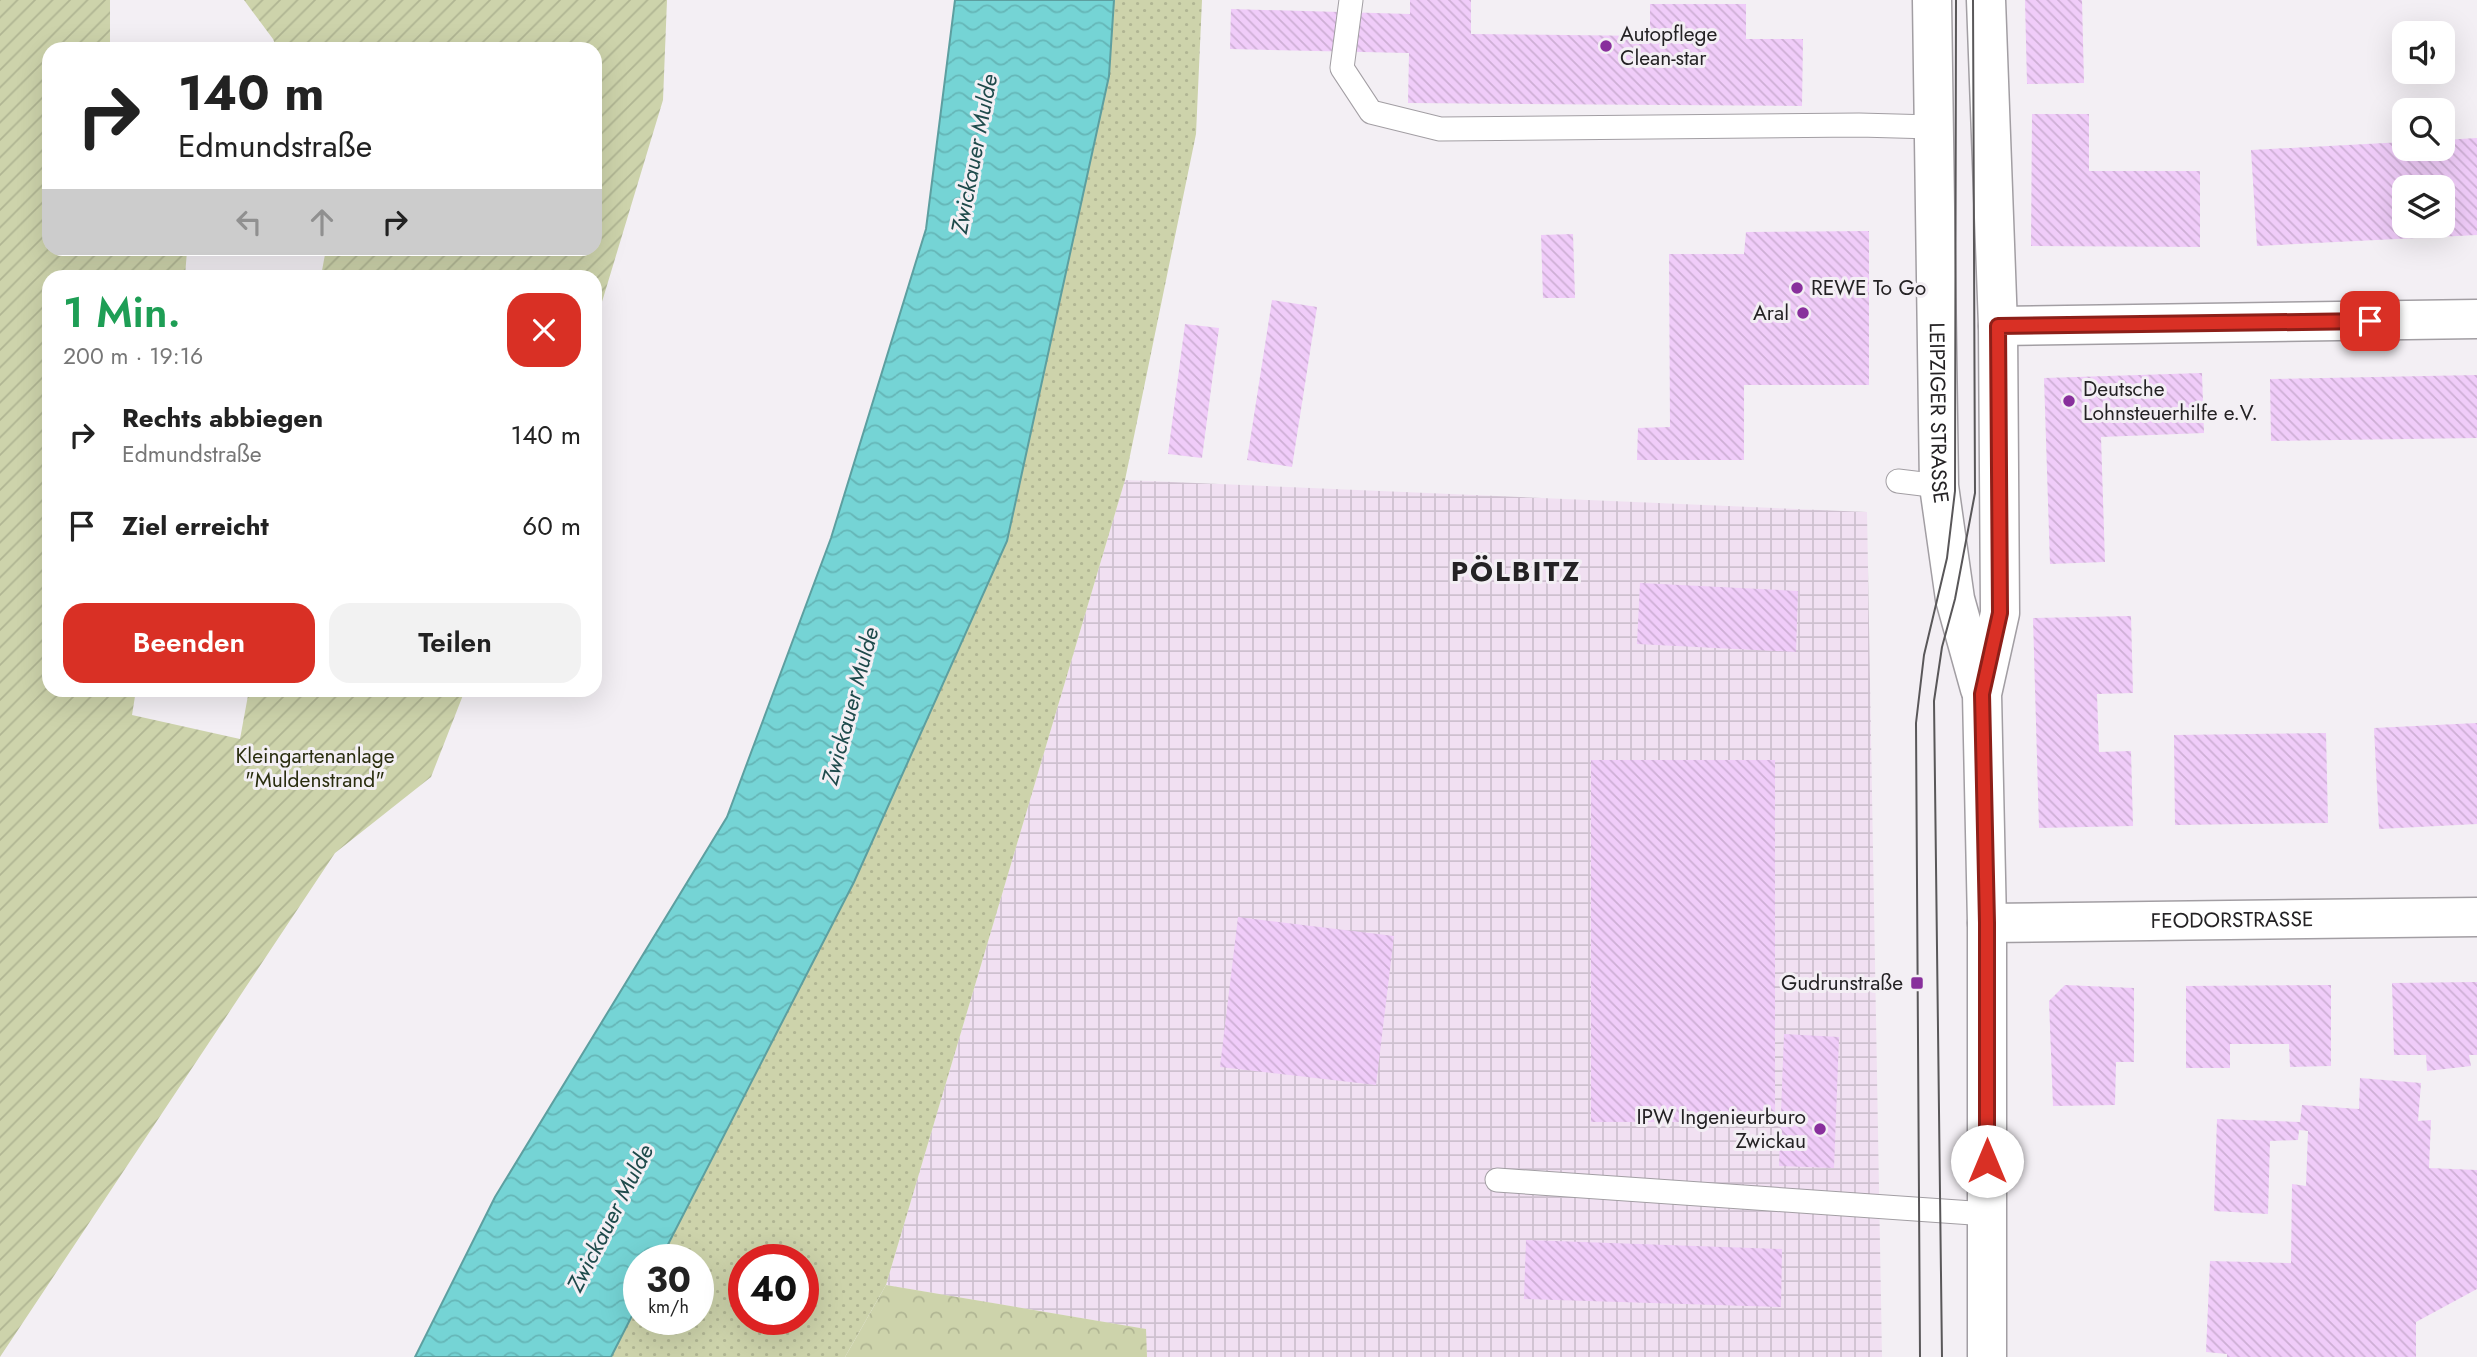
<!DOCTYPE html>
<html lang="de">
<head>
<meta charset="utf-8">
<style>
	:root { --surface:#fff; --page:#f2f2f2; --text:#222; --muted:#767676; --accent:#d93025 }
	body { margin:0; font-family:Jost,sans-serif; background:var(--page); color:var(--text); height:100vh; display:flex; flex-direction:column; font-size:26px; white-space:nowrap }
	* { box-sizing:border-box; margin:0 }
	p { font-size:23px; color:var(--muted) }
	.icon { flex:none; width:38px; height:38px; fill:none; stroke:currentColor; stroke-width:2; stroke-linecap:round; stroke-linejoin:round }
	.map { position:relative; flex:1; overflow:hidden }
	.side { position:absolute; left:42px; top:270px; width:560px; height:427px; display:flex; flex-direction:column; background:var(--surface); border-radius:21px; box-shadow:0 7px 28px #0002 }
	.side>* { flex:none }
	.guide { position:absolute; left:42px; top:42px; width:560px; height:214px; border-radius:21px; box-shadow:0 7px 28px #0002; background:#fff; color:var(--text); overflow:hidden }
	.tools { position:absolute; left:2392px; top:21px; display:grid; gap:14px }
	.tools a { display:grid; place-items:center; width:63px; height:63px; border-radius:14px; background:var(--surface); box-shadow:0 7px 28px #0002; font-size:35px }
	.speed { position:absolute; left:623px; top:1244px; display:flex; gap:14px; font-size:35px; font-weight:700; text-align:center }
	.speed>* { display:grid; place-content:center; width:91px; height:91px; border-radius:50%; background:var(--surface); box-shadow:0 7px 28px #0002; line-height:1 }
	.speed small { font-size:18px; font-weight:400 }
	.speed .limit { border:10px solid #d22; background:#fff; color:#111 }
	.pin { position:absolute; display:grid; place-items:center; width:60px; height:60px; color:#fff; margin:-30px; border-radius:14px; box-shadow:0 4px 10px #0006 }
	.me { position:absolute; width:77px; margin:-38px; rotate:0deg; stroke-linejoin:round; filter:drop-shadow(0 0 5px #0008) }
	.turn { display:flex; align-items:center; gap:24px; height:147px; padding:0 21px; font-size:32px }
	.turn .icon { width:91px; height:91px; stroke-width:2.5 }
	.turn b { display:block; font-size:49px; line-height:60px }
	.lanes { display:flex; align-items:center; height:66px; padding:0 21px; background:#0003; justify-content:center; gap:35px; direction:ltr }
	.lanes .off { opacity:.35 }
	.round { display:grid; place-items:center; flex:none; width:74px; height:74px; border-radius:21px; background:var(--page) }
	.overview { display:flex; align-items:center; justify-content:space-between; height:119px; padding:0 21px }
	h1 { font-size:42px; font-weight:600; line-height:52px; color:#1e9e55 }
	.action { display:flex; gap:14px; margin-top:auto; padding:14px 21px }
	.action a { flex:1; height:80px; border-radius:21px; background:var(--accent); color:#fff; font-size:28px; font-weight:600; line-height:80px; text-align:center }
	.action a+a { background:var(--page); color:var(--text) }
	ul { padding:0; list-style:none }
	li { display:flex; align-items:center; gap:21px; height:91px; padding:0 21px }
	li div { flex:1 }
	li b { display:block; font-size:26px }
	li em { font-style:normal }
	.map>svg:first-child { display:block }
</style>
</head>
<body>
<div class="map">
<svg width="2477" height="1357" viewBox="0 0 2477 1357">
	<defs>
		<pattern id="industrial-grid" width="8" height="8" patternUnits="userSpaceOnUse" patternTransform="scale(1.75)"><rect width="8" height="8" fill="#f1e0f2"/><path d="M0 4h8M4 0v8" fill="none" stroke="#cec0cf"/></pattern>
		<pattern id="grass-dots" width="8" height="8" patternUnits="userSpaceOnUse" patternTransform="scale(1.75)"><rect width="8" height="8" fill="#cdd3ab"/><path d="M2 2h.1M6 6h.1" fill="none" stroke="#b0b593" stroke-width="1.8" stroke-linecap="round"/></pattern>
		<pattern id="forest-crowns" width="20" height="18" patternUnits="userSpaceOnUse" patternTransform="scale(1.75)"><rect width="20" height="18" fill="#cdd3ab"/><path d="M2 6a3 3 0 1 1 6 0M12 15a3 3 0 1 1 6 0" fill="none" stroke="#b0b593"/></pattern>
		<pattern id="garden-furrows" width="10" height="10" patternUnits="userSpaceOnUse" patternTransform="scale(1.75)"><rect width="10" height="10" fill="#cdd3ab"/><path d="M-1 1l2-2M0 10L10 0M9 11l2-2" fill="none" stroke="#b0b593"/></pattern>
		<pattern id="water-waves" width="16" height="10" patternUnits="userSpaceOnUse" patternTransform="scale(1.75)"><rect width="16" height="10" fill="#75d4d5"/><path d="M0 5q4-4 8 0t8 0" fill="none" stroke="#65b6b7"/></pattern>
		<pattern id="building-back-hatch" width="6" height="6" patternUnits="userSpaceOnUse" patternTransform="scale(1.75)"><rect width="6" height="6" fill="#f0ccf9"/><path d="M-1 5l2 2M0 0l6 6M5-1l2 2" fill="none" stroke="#ceafd5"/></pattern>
	</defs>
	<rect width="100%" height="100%" fill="#f3eff4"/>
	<path fill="url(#industrial-grid)" d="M 1125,480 L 1867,512 L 1882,1357 L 1147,1357 L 1145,1329 L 886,1285 Z"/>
	<path fill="url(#grass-dots)" fill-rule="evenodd" d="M 1114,0 L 1202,0 L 1196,134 L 1125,480 L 886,1285 L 845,1357 L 611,1357 L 639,1302 L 639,1320 L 698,1320 L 698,1260 L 660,1260 L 854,882 L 1007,541 L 1109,76 ZM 744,1260 L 803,1260 L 803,1320 L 744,1320 Z"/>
	<path fill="url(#forest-crowns)" d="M 886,1285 L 1146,1329 L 1147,1357 L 845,1357 Z"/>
	<g fill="url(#garden-furrows)">
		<path d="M 0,0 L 110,0 L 110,49 L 49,49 L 49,248 L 186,248 L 187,251 L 185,276 L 49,276 L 49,690 L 136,690 L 132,715 L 240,739 L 249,690 L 465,690 L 431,777 L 335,853 L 0,1357 Z"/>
		<path d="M 244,0 L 667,0 L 663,100 L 595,325 L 595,276 L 321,276 L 326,249 L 595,248 L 595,49 L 277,49 L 273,39 Z"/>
	</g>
	<path fill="url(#water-waves)" stroke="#5d9fa0" stroke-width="2" d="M 955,0 L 1114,0 L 1109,76 L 1007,541 L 854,882 L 660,1260 L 639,1260 L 639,1302 L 611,1357 L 415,1357 L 495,1197 L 727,817 L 831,538 L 926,229 Z"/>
	<g fill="url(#building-back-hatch)" fill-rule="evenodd">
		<path d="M 1410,0 L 1471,0 L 1471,34 L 1650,36 L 1650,4 L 1746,4 L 1746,39 L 1803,39 L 1802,106 L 1408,103 L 1409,53 L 1230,49 L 1231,9 L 1410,14 Z"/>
		<path d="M 2025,0 L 2082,0 L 2084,83 L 2027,84 Z"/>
		<path d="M 2032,114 L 2089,114 L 2089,171 L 2200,171 L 2200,247 L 2031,246 Z"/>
		<path d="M 2477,138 L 2477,235 L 2257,246 L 2251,150 L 2404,142 L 2404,149 L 2443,149 L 2443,140 ZM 2404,187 L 2443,187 L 2443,226 L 2404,226 Z"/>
		<path d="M 1869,231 L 1869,385 L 1744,385 L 1744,460 L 1637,460 L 1638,428 L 1670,427 L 1669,254 L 1744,254 L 1746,232 Z"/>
		<path d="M 1573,234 L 1575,298 L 1543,298 L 1541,235 Z"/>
		<path d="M 1272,300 L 1317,307 L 1292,467 L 1247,460 Z"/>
		<path d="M 1185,324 L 1219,328 L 1202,458 L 1168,454 Z"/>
		<path d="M 2202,373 L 2204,433 L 2101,437 L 2105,562 L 2050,564 L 2044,378 Z"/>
		<path d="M 2477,375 L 2477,438 L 2271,441 L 2270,379 Z"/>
		<path d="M 1640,583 L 1798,591 L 1796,652 L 1637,644 Z"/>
		<path d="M 2131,616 L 2133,693 L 2097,694 L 2099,752 L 2131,751 L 2133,826 L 2039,828 L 2033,618 Z"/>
		<path d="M 2477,723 L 2477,824 L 2379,829 L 2374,728 Z"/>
		<path d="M 2326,733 L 2328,823 L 2175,825 L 2174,735 Z"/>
		<rect x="1591" y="760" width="184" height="362"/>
		<path d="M 1238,917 L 1394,936 L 1376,1085 L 1220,1067 Z"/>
		<path d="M 2477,982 L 2477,1055 L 2469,1055 L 2471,1066 L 2427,1071 L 2426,1055 L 2394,1055 L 2392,983 Z"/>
		<path d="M 2065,985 L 2134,988 L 2134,1062 L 2116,1062 L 2115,1105 L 2053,1106 L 2049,1001 Z"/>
		<path d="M 2331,985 L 2331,1066 L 2290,1067 L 2289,1044 L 2230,1044 L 2230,1068 L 2186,1068 L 2186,986 Z"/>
		<path d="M 1784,1034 L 1839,1037 L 1834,1168 L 1779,1166 Z"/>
		<path d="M 2360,1078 L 2421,1083 L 2418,1121 L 2431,1120 L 2429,1168 L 2477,1170 L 2477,1289 L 2416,1322 L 2416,1357 L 2227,1357 L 2227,1354 L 2206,1352 L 2210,1261 L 2291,1263 L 2292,1184 L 2306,1186 L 2308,1131 L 2299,1130 L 2298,1140 L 2270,1141 L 2268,1214 L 2214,1211 L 2217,1119 L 2300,1122 L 2302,1105 L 2359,1109 Z"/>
		<path d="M 1526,1240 L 1782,1249 L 1781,1307 L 1524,1299 Z"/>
	</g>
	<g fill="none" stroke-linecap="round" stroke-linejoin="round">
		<g stroke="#a29ea3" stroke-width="25">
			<g id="service">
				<path d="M 1351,0 L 1342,68 L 1371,112 L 1440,129 L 1859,125 L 1933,127"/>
				<path d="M 1898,481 L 1939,486"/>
				<path d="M 1497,1180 L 1987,1214"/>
			</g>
		</g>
		<g stroke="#a29ea3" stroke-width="41">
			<g id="minor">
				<path d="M 1998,326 L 2477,319"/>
				<path id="s1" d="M 1987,923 L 2477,917"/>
			</g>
		</g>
		<g stroke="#a29ea3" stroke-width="41">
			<g id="tertiary">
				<path id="s2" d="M 1932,0 L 1939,486 L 1955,599 L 1980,689"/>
				<path d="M 1986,0 L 1998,326 L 2000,613 L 1982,694 L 1987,923 L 1987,1357"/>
			</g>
		</g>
		<use href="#service" stroke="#fff" stroke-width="23"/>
		<use href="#minor" stroke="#fff" stroke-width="38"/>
		<use href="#tertiary" stroke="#fff" stroke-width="38"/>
		<g stroke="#595759" stroke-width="2">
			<path d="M 1920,1357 L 1916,723 L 1924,655 L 1947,558 L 1955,491 L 1956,0"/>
			<path d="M 1942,1357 L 1934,701 L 1942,647 L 1955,599 L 1975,493 L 1973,0"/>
		</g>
	</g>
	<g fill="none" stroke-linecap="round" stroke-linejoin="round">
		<g stroke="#8d1f18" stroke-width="18">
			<path id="route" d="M 1987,1161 L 1987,923 L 1982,694 L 2000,613 L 1998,326 L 2370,321"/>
		</g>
		<use href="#route" stroke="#d93025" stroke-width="12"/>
	</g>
	<g fill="#882f9c" stroke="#f3eff4" stroke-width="2.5">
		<circle cx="1606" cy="46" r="7"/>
		<circle cx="1797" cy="288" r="7"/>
		<circle cx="1803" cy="313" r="7"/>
		<circle cx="2069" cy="401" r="7"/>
		<rect x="1910" y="976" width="14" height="14" rx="3.5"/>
		<circle cx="1820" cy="1129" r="7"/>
	</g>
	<g text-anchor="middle" stroke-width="6" stroke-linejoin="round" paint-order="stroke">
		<g font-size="21" fill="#242224" stroke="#f3eff4" text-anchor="start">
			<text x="1620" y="41">Autopflege<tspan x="1620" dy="24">Clean-star</tspan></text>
			<text x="1811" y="295">REWE To Go</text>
			<text x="1789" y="320" text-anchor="end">Aral</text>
			<text x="2083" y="396">Deutsche<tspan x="2083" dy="24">Lohnsteuerhilfe e.V.</tspan></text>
			<text x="1903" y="990" text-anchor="end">Gudrunstraße</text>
			<text x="1806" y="1124" text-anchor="end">IPW Ingenieurburo<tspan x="1806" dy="24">Zwickau</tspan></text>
		</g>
		<g font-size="21" fill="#242224" stroke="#f3eff4">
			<text dy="7" stroke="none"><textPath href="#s2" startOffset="413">LEIPZIGER STRASSE</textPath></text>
			<text dy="7" stroke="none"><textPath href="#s1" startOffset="245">FEODORSTRASSE</textPath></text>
		</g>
		<g font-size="21" fill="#2a2e0f" stroke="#f3eff4">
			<text x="315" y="763">Kleingartenanlage<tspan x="315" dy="24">"Muldenstrand"</tspan></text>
		</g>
		<g font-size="23" font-style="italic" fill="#1e4a4b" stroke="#f3eff4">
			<text transform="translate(974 154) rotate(-79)" y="8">Zwickauer Mulde</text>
			<text transform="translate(850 706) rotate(-75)" y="8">Zwickauer Mulde</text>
			<text transform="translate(610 1218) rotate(-63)" y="8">Zwickauer Mulde</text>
		</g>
		<g font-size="28" font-weight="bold" letter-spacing="2" fill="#242224" stroke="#f3eff4">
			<text x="1516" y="581">PÖLBITZ</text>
		</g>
	</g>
</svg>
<div class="tools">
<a><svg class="icon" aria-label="sound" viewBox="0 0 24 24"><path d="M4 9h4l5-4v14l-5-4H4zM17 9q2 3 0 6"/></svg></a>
<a><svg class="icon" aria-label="search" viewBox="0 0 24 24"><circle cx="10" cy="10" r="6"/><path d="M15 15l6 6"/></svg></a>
<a><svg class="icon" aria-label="layers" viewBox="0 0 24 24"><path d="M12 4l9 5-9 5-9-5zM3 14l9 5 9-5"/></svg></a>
</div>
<div class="speed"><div>30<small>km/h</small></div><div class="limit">40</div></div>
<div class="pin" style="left:2370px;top:321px;background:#d93025"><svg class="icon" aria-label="arrive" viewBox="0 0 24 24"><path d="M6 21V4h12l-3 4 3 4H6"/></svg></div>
<svg class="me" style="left:1987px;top:1161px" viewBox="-20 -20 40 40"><circle r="19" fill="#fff"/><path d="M0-13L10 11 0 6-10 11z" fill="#d93025"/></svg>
<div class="guide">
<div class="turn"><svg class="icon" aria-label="right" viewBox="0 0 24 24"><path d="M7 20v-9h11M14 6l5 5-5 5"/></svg><div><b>140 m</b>Edmundstraße</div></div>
<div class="lanes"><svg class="icon off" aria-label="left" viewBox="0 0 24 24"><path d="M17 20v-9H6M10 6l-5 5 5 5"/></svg><svg class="icon off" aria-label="ahead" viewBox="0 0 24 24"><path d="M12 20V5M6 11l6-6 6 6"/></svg><svg class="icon" aria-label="right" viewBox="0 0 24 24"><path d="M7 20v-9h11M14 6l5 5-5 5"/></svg></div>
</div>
<section class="side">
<div class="overview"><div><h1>1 Min.</h1><p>200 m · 19:16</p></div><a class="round" style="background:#d93025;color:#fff"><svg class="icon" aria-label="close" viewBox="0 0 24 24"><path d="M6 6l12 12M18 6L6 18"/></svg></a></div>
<ul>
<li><svg class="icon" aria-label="right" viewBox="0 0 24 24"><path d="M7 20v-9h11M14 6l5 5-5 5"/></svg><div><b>Rechts abbiegen</b><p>Edmundstraße</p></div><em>140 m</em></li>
<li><svg class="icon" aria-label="arrive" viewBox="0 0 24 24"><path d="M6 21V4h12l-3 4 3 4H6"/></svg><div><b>Ziel erreicht</b></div><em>60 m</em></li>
</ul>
<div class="action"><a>Beenden</a><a>Teilen</a></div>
</section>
</div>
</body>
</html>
